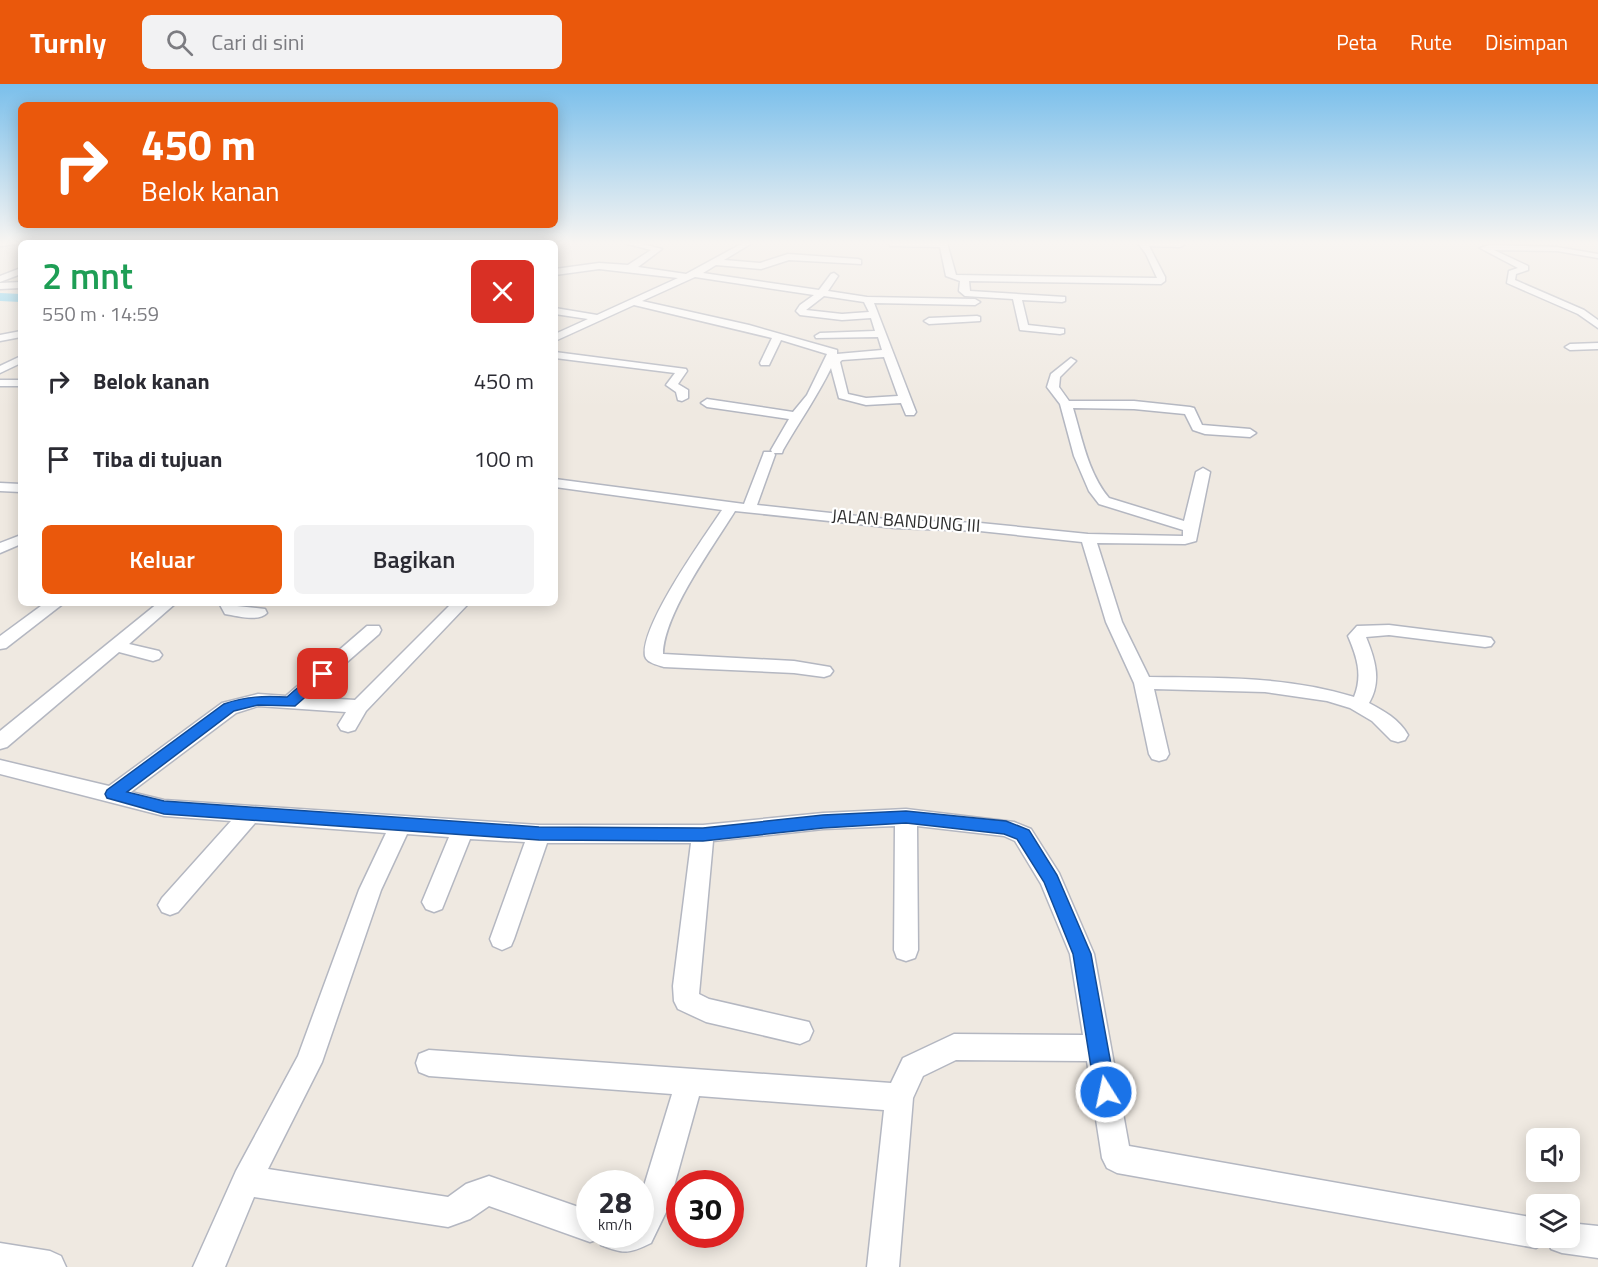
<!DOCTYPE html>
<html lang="id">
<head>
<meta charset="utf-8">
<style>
	:root { --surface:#fff; --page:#f2f2f3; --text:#2b2b33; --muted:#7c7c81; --accent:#ea580c }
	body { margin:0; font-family:"Titillium Web",sans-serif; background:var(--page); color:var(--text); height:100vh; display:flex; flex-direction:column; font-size:22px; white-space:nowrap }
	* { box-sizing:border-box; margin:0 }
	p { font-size:20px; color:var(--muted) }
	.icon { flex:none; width:33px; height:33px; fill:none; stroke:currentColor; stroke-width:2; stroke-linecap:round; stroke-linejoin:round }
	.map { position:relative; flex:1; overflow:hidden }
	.side { position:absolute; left:18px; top:156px; width:540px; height:366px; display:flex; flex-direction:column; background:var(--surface); border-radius:9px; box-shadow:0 3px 15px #0003 }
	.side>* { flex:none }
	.banner { position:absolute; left:18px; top:18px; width:540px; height:126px; border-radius:9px; box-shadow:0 3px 15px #0003; background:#ea580c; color:#fff; overflow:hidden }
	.fabs { position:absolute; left:1526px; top:1044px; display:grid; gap:12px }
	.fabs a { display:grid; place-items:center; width:54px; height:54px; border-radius:9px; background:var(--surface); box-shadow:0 3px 15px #0003; font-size:30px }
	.speed { position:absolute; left:576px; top:1086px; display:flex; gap:12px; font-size:30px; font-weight:700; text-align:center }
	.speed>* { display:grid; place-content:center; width:78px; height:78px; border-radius:50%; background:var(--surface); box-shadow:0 3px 15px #0003; line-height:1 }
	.speed small { font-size:15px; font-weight:400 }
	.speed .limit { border:9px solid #d22; background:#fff; color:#111 }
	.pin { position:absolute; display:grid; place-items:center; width:51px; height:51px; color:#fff; margin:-26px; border-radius:12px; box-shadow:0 3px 9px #0006 }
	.me { position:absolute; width:66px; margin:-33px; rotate:350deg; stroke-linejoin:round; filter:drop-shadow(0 0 4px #0008) }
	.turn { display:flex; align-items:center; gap:21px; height:126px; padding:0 24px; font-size:27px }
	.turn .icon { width:78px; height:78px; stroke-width:2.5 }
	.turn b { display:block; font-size:42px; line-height:51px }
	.round { display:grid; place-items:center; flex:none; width:63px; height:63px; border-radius:9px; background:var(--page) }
	.head { display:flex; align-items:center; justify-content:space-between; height:102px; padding:0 24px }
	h1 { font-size:36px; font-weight:600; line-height:45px; color:#1e9e55 }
	.cta { display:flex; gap:12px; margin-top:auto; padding:12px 24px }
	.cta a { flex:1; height:69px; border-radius:9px; background:var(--accent); color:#fff; font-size:24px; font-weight:600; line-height:69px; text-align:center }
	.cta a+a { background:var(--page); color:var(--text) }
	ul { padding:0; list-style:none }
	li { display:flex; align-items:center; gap:18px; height:78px; padding:0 24px }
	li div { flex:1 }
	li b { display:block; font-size:22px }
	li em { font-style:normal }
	header { display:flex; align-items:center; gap:36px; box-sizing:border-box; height:84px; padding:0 30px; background:var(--accent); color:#fff }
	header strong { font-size:28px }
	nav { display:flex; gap:33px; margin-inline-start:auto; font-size:21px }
	.search { width:420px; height:54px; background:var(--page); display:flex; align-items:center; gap:15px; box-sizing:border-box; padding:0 21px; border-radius:9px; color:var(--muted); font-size:22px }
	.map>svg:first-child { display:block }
</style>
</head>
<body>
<header>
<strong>Turnly</strong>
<div class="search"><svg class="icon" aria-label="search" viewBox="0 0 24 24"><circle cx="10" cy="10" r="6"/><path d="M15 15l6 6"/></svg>Cari di sini</div>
<nav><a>Peta</a><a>Rute</a><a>Disimpan</a></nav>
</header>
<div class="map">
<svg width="1598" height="1183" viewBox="0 0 1598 1183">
	<rect width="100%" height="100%" fill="#efe9e1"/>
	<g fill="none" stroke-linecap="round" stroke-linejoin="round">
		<path fill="#75cff0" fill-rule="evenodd" d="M 0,209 L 21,210 L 21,218 L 0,217 Z"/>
		<g stroke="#b4b7c1" stroke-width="3">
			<g id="minor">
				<path d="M 0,159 L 28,159 L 0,162 Z"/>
				<path d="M 624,159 L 638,159 L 662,165 L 638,183 L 686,190 L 743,159 L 752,159 L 724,176 L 760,179 L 788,170 L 858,175 L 861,176 L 861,180 L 789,176 L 761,185 L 716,181 L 703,189 L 819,206 L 831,190 L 834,189 L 838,192 L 828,207 L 867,213 L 975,215 L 980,218 L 975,221 L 874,219 L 916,328 L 914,331 L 906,331 L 901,319 L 866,321 L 839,314 L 831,284 C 817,313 799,338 783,366 L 782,369 L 774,369 L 775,371 L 757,421 L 895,436 L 980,439 L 1088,450 L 1183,452 L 1183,446 L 1099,420 L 1089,407 L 1074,372 L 1060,320 L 1047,303 L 1051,290 L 1071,274 L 1076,277 L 1060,293 L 1059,303 L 1069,317 L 1134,317 L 1190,323 L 1194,324 L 1202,341 L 1250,345 L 1256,349 L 1250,353 L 1205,350 L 1193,346 L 1185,330 L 1134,325 L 1073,324 C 1082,354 1088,389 1109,414 L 1184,437 L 1196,388 L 1203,384 L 1210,388 L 1196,457 L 1185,460 L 1097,459 L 1122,538 L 1149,593 C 1218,594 1287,592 1354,613 C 1363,591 1357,573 1348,552 L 1357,542 L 1389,541 L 1485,553 L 1491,554 L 1494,558 L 1491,562 L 1485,563 L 1389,551 L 1366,553 C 1375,575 1382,597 1369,619 C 1384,627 1399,635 1408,651 L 1405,656 L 1398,658 L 1391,656 L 1372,637 L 1350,624 L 1327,617 L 1265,608 L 1154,605 L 1169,670 L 1166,675 L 1159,677 L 1152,675 L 1149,670 L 1134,599 L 1106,538 L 1082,458 L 980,447 L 895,444 L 735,427 C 713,463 664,529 663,570 L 794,577 L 830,583 L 833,587 L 830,591 L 824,593 L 794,589 L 664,583 C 658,581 647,579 645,572 C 640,542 704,453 722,426 L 555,403 L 555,395 L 744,420 L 763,371 L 764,368 L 772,368 L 771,366 L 789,335 L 707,323 L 701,319 L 707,315 L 793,328 L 807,311 L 827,270 L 781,256 L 769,281 L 761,281 L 760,279 L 772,254 L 634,221 L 555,257 L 555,250 L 588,235 L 555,230 L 555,224 L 597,231 L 678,194 L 599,185 L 555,191 L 555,185 L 599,179 L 628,181 L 651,166 ZM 695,193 L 814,211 L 800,221 L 796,227 L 800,231 L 842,236 L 871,234 L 875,247 L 820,249 L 815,252 L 816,254 L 878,253 L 882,266 L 837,270 L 837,266 L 749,241 L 642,217 ZM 824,212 L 864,218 L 869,228 L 842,230 L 806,226 ZM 884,273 L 898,312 L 866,314 L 848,310 L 840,278 L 842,276 Z"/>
				<path d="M 890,159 L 947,159 L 956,191 L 1157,194 L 1146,170 L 1138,159 L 1180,159 L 1184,161 L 1180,163 L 1149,162 L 1165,193 L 1165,197 L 1161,200 L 969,197 L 970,207 L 1065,213 L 1065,217 L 1062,218 L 1022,216 L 1028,241 L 1064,245 L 1064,249 L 1060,250 L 1020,246 L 1013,215 L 965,212 L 959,207 L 960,197 L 946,192 L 940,163 L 893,162 L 890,162 Z"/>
				<path d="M 1489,161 L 1557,163 L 1598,170 L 1598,174 L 1557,167 L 1494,166 L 1528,182 L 1528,186 L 1516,190 L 1515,196 L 1584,226 L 1598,236 L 1598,244 L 1578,230 L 1507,199 L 1509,187 L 1518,184 L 1480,164 Z"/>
				<path d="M 21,184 L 21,190 L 0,198 L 0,192 Z"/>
				<path d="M 21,198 L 21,204 L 0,205 L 0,199 Z"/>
				<path d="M 977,232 L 980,233 L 980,237 L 929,240 L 924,237 L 929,234 Z"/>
				<path d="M 21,247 L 21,253 L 0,257 L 0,251 Z"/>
				<path d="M 1598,259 L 1598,265 L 1570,266 L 1565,263 L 1570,260 Z"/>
				<path d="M 555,268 L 686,285 L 687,287 L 678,300 L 688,306 L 688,314 L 682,317 L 678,316 L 676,308 L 666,301 L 675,289 L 555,274 Z"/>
				<path d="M 21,272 L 21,279 L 0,289 L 0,282 Z"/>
				<rect x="0" y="296" width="21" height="6"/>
				<path d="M 0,399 L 21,400 L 21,408 L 0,407 Z"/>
				<path d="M 21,451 L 21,460 L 0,469 L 0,459 Z"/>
				<path d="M 45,519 L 64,519 L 6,564 L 0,565 L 0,552 Z"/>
				<path d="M 158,519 L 176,519 L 129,560 L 159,567 L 162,571 L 159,575 L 153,577 L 119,568 L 7,663 L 0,665 L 0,647 Z"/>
				<path d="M 219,519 L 235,519 L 237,522 L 265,525 L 267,529 C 259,538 237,532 225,530 Z"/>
				<path d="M 452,519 L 469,519 L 366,627 L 355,646 L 348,648 L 341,646 L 338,641 L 346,628 L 258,622 L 236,629 L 131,708 L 164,716 L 539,741 L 703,741 L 823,729 L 906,725 L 1014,738 L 1031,745 L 1059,789 L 1094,870 L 1129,1062 L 1536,1134 L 1536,1154 L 1569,1154 L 1569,1139 L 1598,1142 L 1598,1174 L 1562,1169 L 1551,1165 L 1548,1157 L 1536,1164 L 1117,1089 L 1107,1084 L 1102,1074 L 1087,977 L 956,976 L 923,992 L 913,1014 L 899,1183 L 867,1183 L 884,1026 L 699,1012 L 668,1124 L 651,1159 C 629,1170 623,1170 601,1161 L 599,1155 L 590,1158 L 489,1122 L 470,1135 L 448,1143 L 254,1113 L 225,1183 L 193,1183 L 236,1087 L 298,972 L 359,806 L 386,749 L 255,739 L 178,828 L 170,831 L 162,828 L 158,821 L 162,814 L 231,737 L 164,732 L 0,690 L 0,676 L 109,702 L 222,619 L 258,610 L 286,612 L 367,542 L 379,542 L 381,546 L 379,550 L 307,613 L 355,616 ZM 895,742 L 894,866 L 897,874 L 906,877 L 915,874 L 918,866 L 917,742 L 1004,752 L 1015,757 L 1041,800 L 1070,870 L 1083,951 L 954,950 L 903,974 L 891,999 L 429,966 L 419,970 L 416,979 L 419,988 L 429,992 L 672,1010 L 640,1115 L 640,1150 L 590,1150 L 590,1127 L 489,1092 L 466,1100 L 448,1113 L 268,1085 L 322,978 L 381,806 L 407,750 L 449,753 L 422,818 L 426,825 L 434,828 L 442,825 L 470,755 L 525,758 L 490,855 L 493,862 L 502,866 L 511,862 L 514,855 L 547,759 L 691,759 L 673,902 L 674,917 L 678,925 L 706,938 L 800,960 L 809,956 L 813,947 L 809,938 L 709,915 L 699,910 L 713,757 L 823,745 Z"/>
				<path d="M 0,1159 L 50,1167 L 61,1172 L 66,1183 L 0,1183 Z"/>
			</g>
		</g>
		<use href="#minor" fill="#fff" fill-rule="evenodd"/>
	</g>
	<linearGradient id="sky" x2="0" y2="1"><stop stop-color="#7abfeb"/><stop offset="0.49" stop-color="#f8f5f2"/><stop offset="1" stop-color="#f8f5f2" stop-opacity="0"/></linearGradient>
	<rect width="1598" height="324" fill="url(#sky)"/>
	<path fill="#1a73e8" stroke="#114b97" stroke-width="1.5" d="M 323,585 L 330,590 L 328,593 L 295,622 L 258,621 L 234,627 L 127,708 L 164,717 L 539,743 L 703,744 L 823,731 L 906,727 L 1006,737 L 1029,746 L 1057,791 L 1091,870 L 1116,1008 L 1113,1015 L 1106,1018 L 1098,1015 L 1095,1008 L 1073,870 L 1044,798 L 1017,755 L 1004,750 L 906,739 L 823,744 L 703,757 L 539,756 L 164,730 L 107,714 L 105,710 L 107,706 L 224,620 C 246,612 264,612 287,613 L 318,586 Z"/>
	<g text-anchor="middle" stroke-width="4.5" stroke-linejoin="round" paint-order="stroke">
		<g font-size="18" fill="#2e2e2e" stroke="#fff">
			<text transform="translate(906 437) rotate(4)" y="6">JALAN BANDUNG III</text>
		</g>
	</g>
</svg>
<div class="fabs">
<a><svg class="icon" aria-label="sound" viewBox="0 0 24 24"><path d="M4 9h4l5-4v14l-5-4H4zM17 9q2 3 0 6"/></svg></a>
<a><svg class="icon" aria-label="layers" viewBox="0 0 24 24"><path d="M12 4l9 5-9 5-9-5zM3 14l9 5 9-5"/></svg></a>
</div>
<div class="speed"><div>28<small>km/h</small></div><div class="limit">30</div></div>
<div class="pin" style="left:323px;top:590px;background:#d93025"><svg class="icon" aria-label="arrive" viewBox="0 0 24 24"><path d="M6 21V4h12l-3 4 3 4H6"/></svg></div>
<svg class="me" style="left:1106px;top:1008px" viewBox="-20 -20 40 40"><circle r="17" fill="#1a73e8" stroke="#fff" stroke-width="3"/><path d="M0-11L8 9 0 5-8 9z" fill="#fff"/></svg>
<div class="banner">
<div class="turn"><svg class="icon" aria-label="right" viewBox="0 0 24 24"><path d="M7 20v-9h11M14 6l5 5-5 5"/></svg><div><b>450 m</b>Belok kanan</div></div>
</div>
<section class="side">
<div class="head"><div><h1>2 mnt</h1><p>550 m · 14:59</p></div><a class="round" style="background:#d93025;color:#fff"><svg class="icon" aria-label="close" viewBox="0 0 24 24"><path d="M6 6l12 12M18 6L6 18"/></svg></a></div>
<ul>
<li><svg class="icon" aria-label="right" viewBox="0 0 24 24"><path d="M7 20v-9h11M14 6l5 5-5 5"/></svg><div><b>Belok kanan</b></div><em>450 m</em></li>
<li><svg class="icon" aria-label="arrive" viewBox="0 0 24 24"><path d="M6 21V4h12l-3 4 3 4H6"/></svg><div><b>Tiba di tujuan</b></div><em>100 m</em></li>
</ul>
<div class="cta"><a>Keluar</a><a>Bagikan</a></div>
</section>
</div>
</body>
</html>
